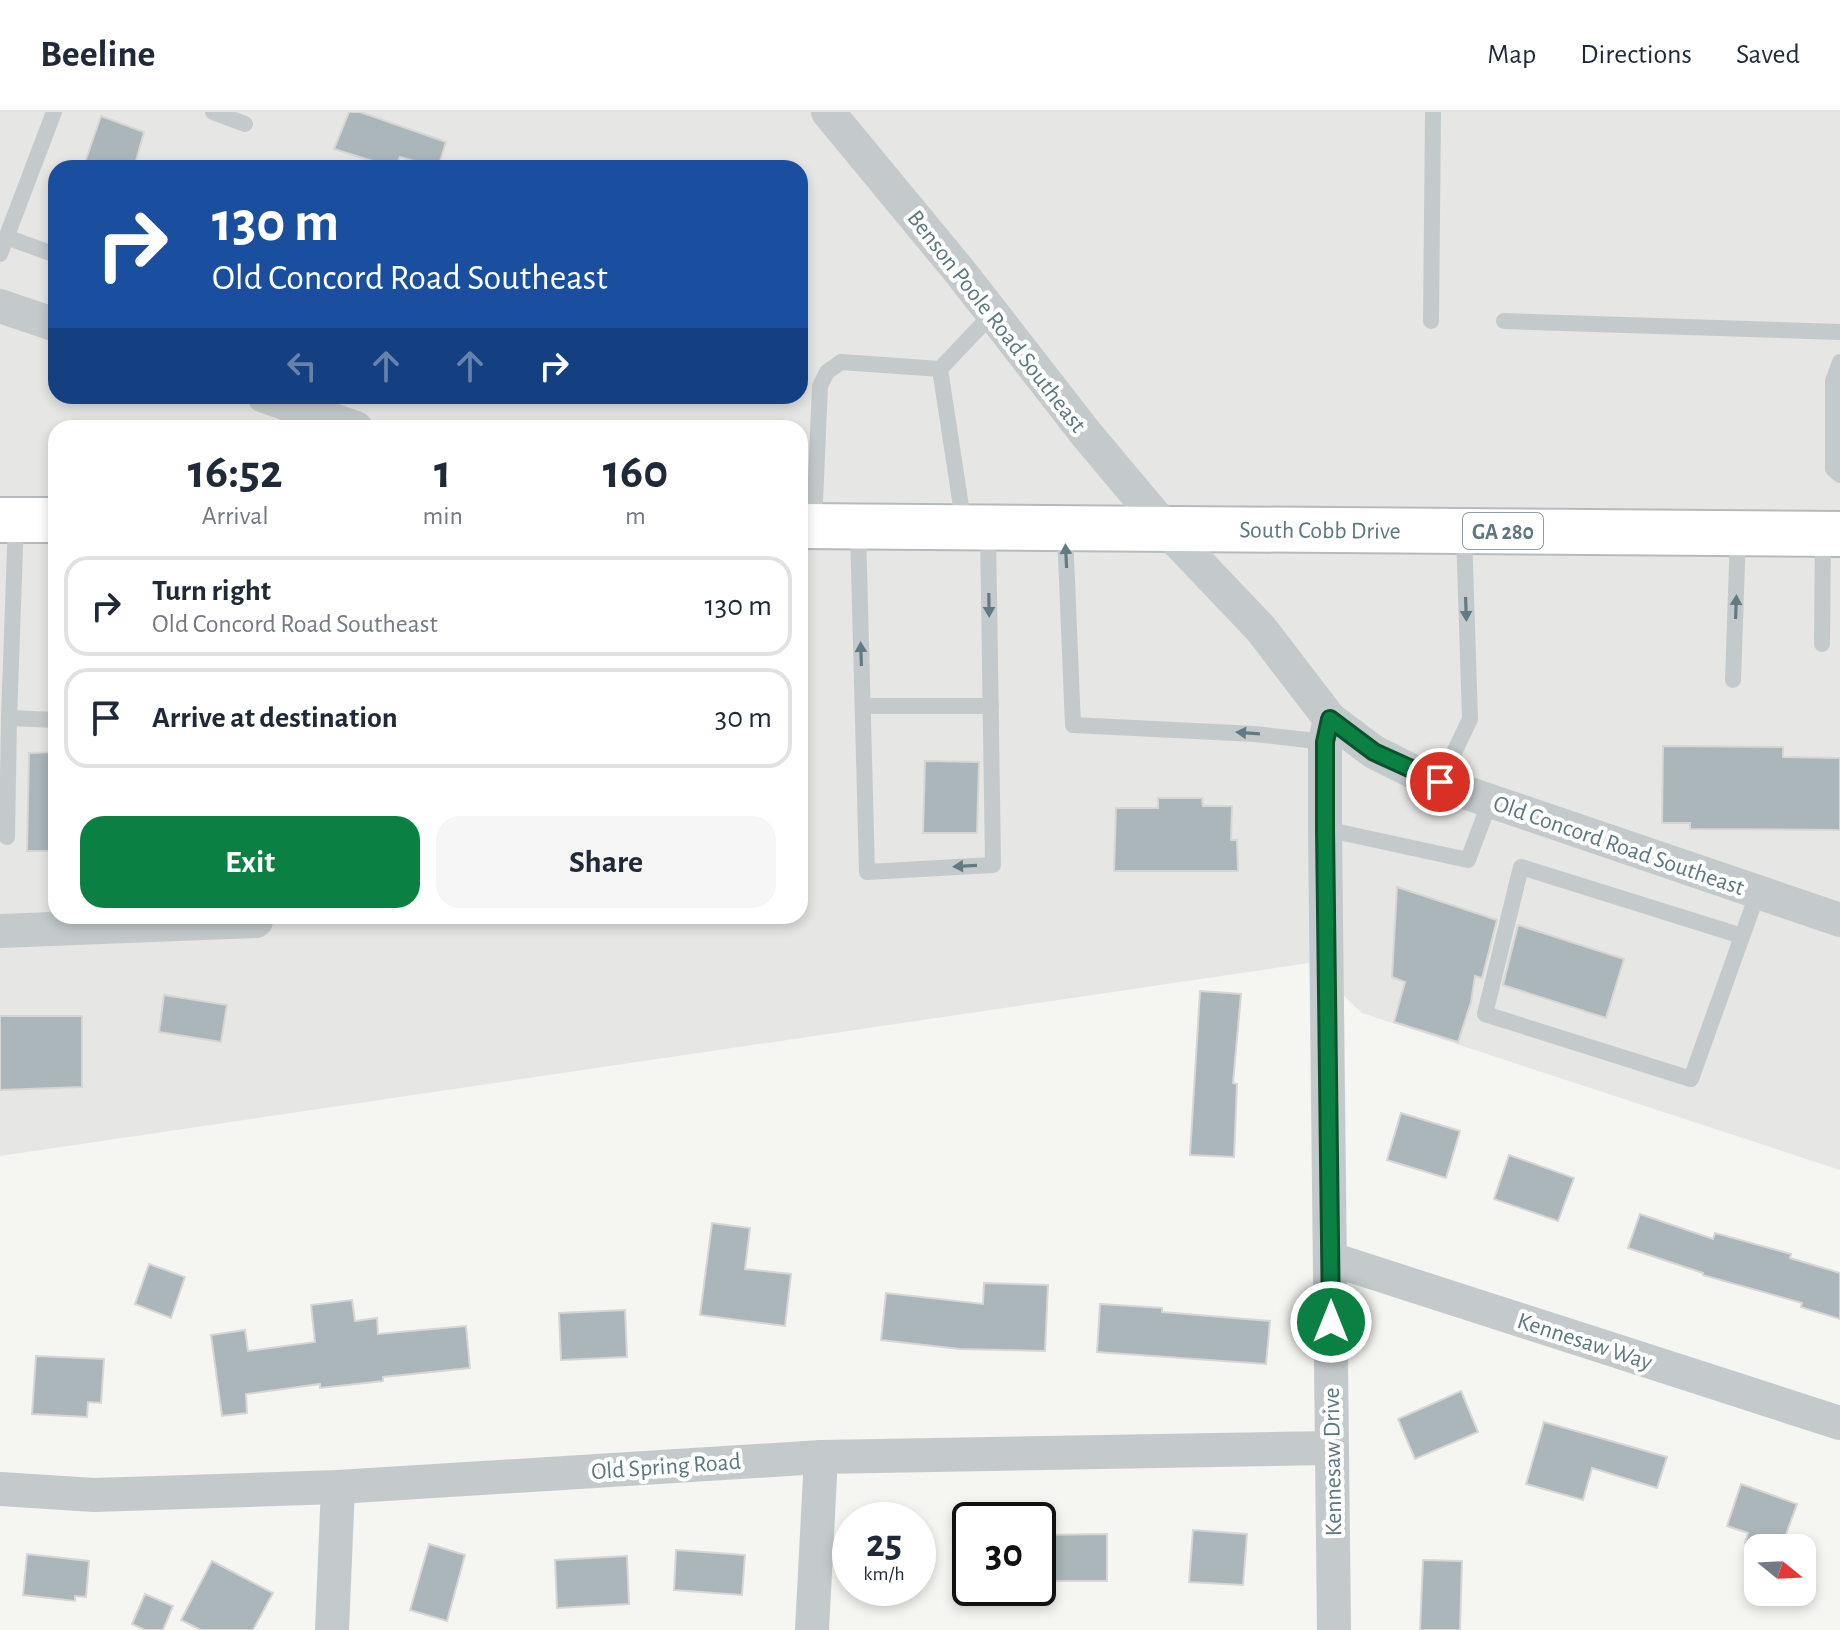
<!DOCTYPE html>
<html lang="en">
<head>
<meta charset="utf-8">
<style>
	:root { --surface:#fff; --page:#f6f6f7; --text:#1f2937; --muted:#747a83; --line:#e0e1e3; --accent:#0b8043 }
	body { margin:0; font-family:"Alegreya Sans",sans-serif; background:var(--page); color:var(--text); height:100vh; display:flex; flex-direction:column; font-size:30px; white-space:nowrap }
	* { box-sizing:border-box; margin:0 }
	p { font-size:26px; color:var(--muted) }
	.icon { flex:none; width:44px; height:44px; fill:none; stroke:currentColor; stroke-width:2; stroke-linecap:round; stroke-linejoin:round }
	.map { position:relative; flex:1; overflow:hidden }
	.panel { position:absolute; left:48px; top:308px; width:760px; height:504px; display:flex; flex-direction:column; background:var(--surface); border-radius:24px; box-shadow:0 4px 12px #0003 }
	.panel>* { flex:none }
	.guide { position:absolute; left:48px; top:48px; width:760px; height:244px; border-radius:24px; box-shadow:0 4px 12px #0003; background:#1a4fa0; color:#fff; overflow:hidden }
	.needle { width:52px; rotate:108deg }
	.controls { position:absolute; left:1744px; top:1422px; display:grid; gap:16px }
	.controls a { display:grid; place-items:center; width:72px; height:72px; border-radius:16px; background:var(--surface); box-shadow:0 4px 12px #0003; font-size:40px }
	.speed { position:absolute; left:832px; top:1390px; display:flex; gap:16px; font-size:40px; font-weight:700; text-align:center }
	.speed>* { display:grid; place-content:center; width:104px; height:104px; border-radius:50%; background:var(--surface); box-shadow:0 4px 12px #0003; line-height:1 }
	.speed small { font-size:20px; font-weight:400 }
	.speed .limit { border:4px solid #111; border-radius:12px; background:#fff; color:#111 }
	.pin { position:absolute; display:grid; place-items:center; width:68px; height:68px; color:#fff; margin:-34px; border:4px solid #fff; border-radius:50%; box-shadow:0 2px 8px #0007 }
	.me { position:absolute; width:88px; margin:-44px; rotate:0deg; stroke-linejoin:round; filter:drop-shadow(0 0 6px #0008) }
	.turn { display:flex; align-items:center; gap:28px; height:168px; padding:0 32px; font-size:36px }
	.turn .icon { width:104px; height:104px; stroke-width:2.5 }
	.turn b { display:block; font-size:56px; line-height:68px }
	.lanes { display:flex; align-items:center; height:76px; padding:0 32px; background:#0003; justify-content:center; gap:40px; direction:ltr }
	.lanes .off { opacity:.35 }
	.eta { display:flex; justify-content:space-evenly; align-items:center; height:136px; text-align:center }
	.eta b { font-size:48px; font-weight:600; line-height:56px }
	.button { display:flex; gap:16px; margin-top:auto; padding:16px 32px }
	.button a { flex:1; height:92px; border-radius:24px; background:var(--accent); color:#fff; font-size:32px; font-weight:600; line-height:92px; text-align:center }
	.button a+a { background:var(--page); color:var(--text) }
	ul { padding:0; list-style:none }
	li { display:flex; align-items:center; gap:24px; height:100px; margin:0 16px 12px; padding:0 16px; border:4px solid var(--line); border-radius:24px }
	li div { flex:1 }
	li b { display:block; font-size:30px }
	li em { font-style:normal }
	header { display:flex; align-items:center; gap:48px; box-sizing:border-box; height:112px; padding:0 40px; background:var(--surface); border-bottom:2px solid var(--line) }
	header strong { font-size:38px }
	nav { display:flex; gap:44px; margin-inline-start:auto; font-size:28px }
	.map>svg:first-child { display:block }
</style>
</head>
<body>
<header>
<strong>Beeline</strong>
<nav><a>Map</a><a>Directions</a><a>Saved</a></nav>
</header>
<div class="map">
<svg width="1840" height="1518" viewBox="0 0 1840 1518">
	<rect width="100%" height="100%" fill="#f5f5f1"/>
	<path fill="#e6e6e4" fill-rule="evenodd" d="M 0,0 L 1840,0 L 1840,1058 L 1362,901 L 1309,851 L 0,1044 ZM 56,56 L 800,56 L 800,284 L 56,284 ZM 56,316 L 800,316 L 800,804 L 56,804 Z"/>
	<g fill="#aab6b9" stroke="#d7d6d4" stroke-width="2">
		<path d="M 349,0 L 360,0 L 446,30 L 438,56 L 400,45 L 395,56 L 334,37 Z"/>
		<path d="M 101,4 L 144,20 L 134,56 L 83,56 Z"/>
		<path d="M 1663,634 L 1783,635 L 1783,645 L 1840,646 L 1840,718 L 1690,717 L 1690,711 L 1662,711 Z"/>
		<path d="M 56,640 L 56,739 L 27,739 L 29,641 Z"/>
		<path d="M 925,649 L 979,650 L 977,721 L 923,721 Z"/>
		<path d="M 1158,686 L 1202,686 L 1203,694 L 1232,694 L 1231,728 L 1237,728 L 1238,759 L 1114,759 L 1116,696 L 1158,696 Z"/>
		<path d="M 1397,775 L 1497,808 L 1482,866 L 1475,864 L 1471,890 L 1458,930 L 1394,910 L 1405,870 L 1392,865 Z"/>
		<path d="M 1518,813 L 1624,847 L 1606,906 L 1503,873 Z"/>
		<path d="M 1200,879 L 1241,882 L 1233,971 L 1237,972 L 1234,1045 L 1190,1043 Z"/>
		<path d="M 164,883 L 227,893 L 221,930 L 159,920 Z"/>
		<path d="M 0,904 L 82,904 L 82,975 L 0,978 Z"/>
		<path d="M 1401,1001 L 1460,1019 L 1446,1066 L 1387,1048 Z"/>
		<path d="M 1509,1043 L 1574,1066 L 1558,1109 L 1494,1087 Z"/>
		<path d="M 1640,1102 L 1713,1127 L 1715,1121 L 1791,1142 L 1790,1146 L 1840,1161 L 1840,1207 L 1801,1195 L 1802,1191 L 1703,1163 L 1703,1161 L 1628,1136 Z"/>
		<path d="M 712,1111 L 750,1116 L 745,1157 L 791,1162 L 785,1214 L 700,1203 Z"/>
		<path d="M 149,1152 L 185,1165 L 171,1206 L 135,1192 Z"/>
		<path d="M 984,1171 L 1048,1173 L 1045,1239 L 960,1237 L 881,1228 L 886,1181 L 983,1192 Z"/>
		<path d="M 352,1188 L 355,1209 L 377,1206 L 378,1222 L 466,1214 L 470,1256 L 383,1265 L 383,1269 L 320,1276 L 320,1272 L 246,1282 L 247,1301 L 222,1304 L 211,1223 L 245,1218 L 248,1239 L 315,1230 L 311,1193 Z"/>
		<path d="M 1100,1192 L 1162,1196 L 1162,1200 L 1270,1209 L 1266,1252 L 1097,1240 Z"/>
		<path d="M 625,1198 L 627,1245 L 561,1248 L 559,1201 Z"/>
		<path d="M 36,1244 L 104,1247 L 101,1291 L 88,1290 L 87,1305 L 32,1302 Z"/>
		<path d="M 1461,1279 L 1478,1320 L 1415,1347 L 1398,1307 Z"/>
		<path d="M 1544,1310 L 1667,1345 L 1657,1376 L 1592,1356 L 1583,1388 L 1526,1372 Z"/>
		<path d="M 1741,1372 L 1797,1392 L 1781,1436 L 1759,1436 L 1745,1431 L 1748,1421 L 1727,1414 Z"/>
		<path d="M 1193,1418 L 1247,1422 L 1243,1473 L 1189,1470 Z"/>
		<path d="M 1107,1422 L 1107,1469 L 1041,1469 L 1041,1423 Z"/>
		<path d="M 429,1432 L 465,1443 L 447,1509 L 410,1498 Z"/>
		<path d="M 676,1438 L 745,1443 L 742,1483 L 674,1478 Z"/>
		<path d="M 27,1442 L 89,1449 L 86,1485 L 75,1484 L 75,1489 L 23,1483 Z"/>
		<path d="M 627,1444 L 629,1492 L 557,1496 L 555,1448 Z"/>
		<path d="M 1423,1448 L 1462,1449 L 1460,1518 L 1420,1518 Z"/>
		<path d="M 212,1449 L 273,1481 L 253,1518 L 201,1518 L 181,1508 Z"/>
		<path d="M 145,1482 L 173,1494 L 163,1518 L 145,1518 L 132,1512 Z"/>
	</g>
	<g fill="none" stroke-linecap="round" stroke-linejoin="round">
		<g stroke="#b5bbbd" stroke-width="48">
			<g id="primary">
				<path d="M 0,408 L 56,408"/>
				<path id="s1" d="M 800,414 L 1840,422"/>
			</g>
		</g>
		<g stroke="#c4cacb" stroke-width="16">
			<path d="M 213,0 L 245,12"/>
			<path d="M 6,125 L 56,143"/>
			<path d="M 0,142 L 54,0"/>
			<path d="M 1431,209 L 1433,0"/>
			<path d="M 1504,209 L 1840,220"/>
			<path d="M 1840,250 L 1833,269 L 1833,357 L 1840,363"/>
			<path d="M 940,257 L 964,414"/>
			<path d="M 16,409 L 9,606 L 56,608"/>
			<path d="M 814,413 L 820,274 L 827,260 L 841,250 L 940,257 L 993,201"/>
			<path d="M 858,418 L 867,760 L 993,753 L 988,417"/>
			<path d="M 1065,420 L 1073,613 L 1255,622 L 1325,630"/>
			<path d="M 1822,532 L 1823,422"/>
			<path d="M 1733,568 L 1738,422"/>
			<path d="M 863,594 L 991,594"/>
			<path d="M 1440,670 L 1470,607 L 1464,421"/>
			<path d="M 1325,717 L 1468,748 L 1490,689"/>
			<path d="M 7,725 L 9,606"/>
			<path d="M 1742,824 L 1521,755 L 1485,902 L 1691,967 L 1758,780"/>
		</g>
		<g stroke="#c4cacb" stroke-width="34">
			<path d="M 828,0 L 961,161 L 1087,323 L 1166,417 L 1261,517 L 1330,607 L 1374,640 L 1420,663 L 1467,681 L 1840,808"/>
			<path d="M 0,194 L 56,213"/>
			<path d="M 264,284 L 356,316"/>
			<path d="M 1330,607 L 1325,630 L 1325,717 L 1334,1518"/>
			<path d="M 0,819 L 256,809"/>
			<path d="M 1331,1147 L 1840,1311"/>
			<path d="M 0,1377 L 94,1383 L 338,1375 L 821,1345 L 1332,1336"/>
			<path d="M 332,1518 L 338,1375"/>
			<path d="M 812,1518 L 821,1345"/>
		</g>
		<use href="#primary" stroke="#fff" stroke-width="44"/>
	</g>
	<defs><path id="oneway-solid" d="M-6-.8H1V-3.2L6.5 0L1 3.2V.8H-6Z" transform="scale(2)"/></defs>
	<g fill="#627b83">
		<use href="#oneway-solid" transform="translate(1066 444) rotate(-93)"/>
		<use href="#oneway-solid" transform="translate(989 493) rotate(89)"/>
		<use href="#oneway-solid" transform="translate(1736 495) rotate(-88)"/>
		<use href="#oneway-solid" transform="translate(1466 497) rotate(88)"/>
		<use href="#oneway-solid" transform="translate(861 542) rotate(-92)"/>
		<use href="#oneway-solid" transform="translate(1248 621) rotate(-176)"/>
		<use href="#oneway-solid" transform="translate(965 754) rotate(177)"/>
	</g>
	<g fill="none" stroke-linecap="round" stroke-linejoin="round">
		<g stroke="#07532c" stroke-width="20">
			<path id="route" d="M 1331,1210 L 1325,717 L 1325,630 L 1330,607 L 1374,640 L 1440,670"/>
		</g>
		<use href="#route" stroke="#0b8043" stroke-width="14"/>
	</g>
	<g text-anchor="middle" stroke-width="8" stroke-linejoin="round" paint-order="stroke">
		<rect fill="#fff" stroke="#8ea0a5" stroke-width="2" x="1463" y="401" width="80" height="36" rx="6"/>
		<g font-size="22" font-weight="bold" fill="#5d777f">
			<text x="1503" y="427">GA 280</text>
		</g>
		<g font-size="24" fill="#5d777f" stroke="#fff">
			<text transform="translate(997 209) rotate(52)" y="8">Benson Poole Road Southeast</text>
			<text dy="8" stroke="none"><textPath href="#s1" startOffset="520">South Cobb Drive</textPath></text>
			<text transform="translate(1619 733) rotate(19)" y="8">Old Concord Road Southeast</text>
			<text transform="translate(1585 1229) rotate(18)" y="8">Kennesaw Way</text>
			<text transform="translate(1332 1350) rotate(-91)" y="8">Kennesaw Drive</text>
			<text transform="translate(666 1354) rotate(-4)" y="8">Old Spring Road</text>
		</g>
	</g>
</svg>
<div class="controls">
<a><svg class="needle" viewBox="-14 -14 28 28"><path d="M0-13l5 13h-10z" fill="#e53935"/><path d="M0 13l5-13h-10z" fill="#747a83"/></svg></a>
</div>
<div class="speed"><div>25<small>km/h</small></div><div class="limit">30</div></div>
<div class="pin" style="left:1440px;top:670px;background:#d93025"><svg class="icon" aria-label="arrive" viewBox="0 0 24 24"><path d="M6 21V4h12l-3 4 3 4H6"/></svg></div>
<svg class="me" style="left:1331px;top:1210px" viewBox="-20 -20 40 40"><circle r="17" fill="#0b8043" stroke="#fff" stroke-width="3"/><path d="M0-11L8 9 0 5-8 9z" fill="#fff"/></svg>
<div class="guide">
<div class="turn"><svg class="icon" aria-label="right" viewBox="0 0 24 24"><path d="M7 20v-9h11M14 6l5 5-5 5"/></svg><div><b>130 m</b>Old Concord Road Southeast</div></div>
<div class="lanes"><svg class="icon off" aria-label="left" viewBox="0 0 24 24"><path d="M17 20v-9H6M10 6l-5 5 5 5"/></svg><svg class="icon off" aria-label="ahead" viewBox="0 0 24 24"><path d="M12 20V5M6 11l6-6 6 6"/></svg><svg class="icon off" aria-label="ahead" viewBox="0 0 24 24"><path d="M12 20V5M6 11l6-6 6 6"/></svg><svg class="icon" aria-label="right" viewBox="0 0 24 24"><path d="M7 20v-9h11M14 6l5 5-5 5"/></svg></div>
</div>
<section class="panel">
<div class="eta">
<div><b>16:52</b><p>Arrival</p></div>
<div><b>1</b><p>min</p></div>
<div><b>160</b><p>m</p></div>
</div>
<ul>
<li><svg class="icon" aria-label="right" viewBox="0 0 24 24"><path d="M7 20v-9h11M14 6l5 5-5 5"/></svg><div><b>Turn right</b><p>Old Concord Road Southeast</p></div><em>130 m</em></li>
<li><svg class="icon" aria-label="arrive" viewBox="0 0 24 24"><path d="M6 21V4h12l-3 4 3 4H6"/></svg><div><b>Arrive at destination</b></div><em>30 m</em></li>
</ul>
<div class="button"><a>Exit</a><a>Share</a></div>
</section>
</div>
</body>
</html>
